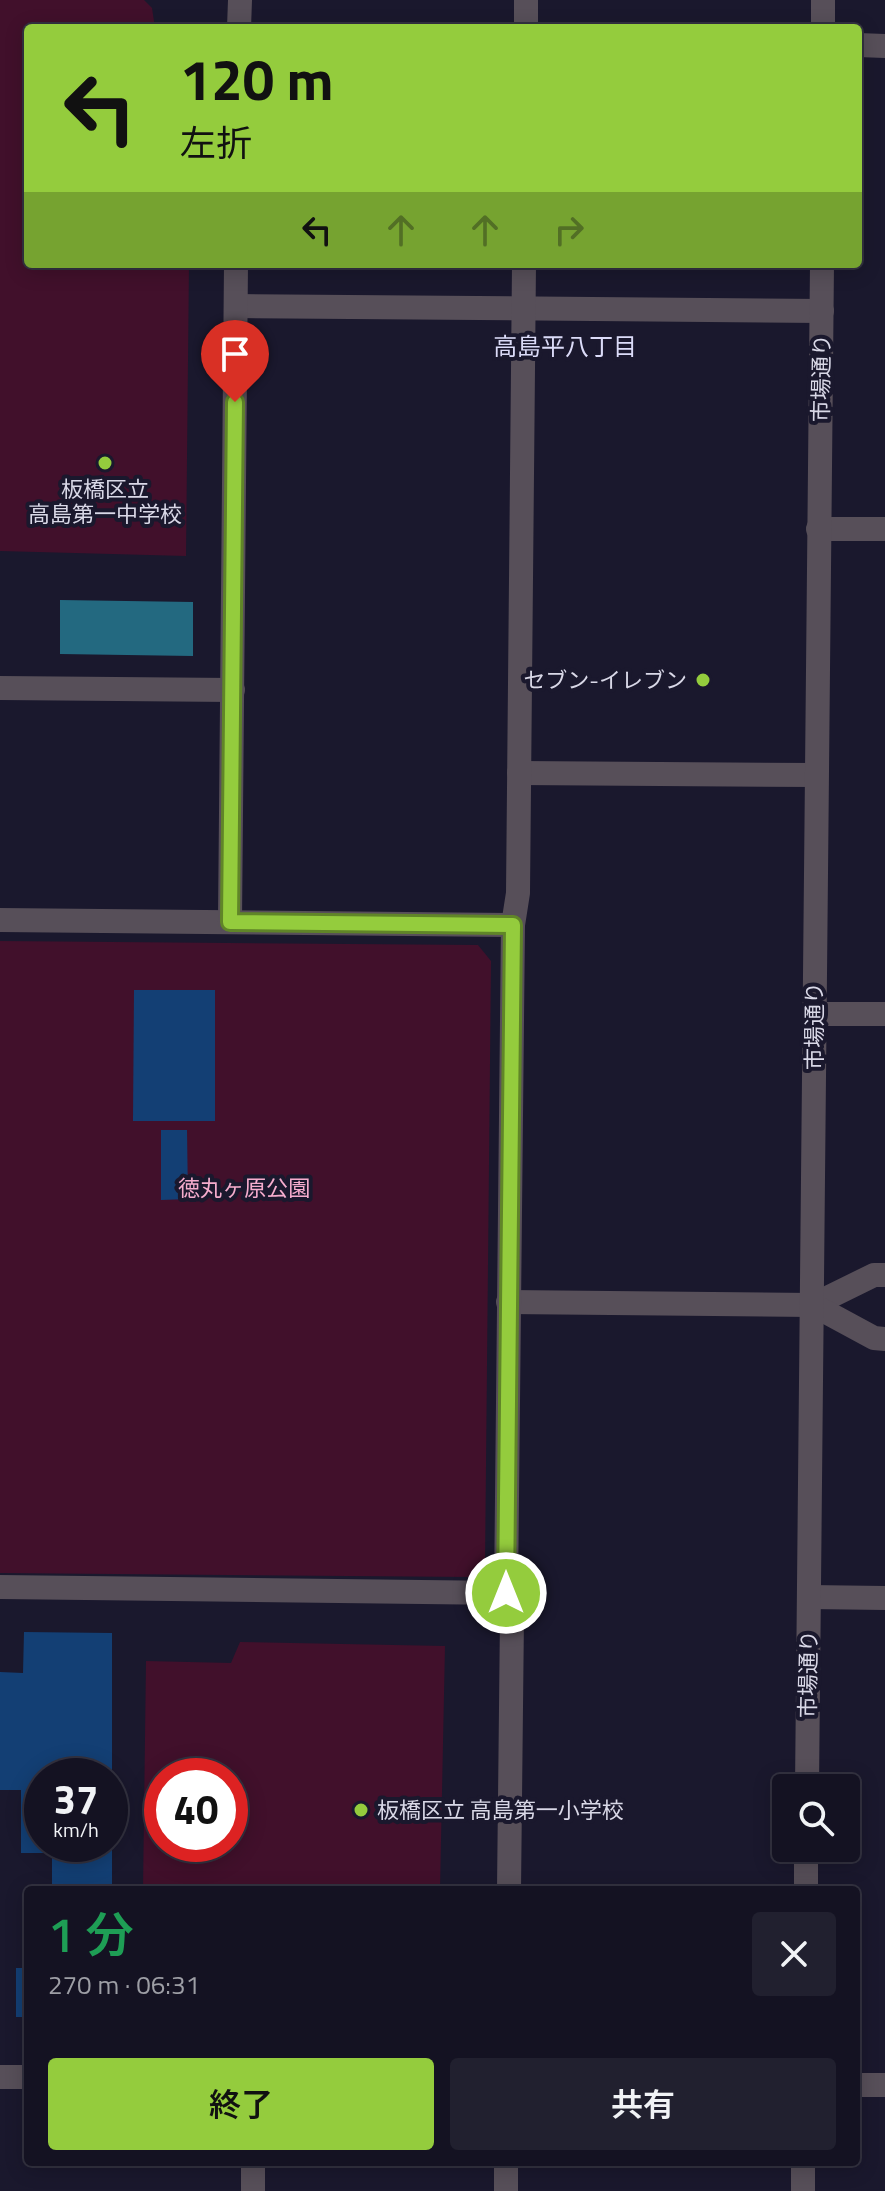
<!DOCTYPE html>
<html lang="ja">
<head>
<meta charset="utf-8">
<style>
	:root { --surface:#141222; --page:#21202f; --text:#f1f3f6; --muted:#9d9ea5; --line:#333240; --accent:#94cc3d }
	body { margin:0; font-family:"Titillium Web","Noto Sans JP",sans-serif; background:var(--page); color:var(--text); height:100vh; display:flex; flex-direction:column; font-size:30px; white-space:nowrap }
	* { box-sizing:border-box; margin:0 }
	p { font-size:26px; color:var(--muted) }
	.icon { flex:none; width:44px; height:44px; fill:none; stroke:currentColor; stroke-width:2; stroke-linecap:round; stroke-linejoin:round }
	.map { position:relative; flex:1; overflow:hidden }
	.panel { position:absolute; left:24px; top:1886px; width:836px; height:280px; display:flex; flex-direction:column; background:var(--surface); border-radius:8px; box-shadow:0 4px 20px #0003,0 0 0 2px var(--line) }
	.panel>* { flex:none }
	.top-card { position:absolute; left:24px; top:24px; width:838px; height:244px; border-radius:8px; box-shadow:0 4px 20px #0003,0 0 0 2px var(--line); background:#94cc3d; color:#111; overflow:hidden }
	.controls { position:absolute; left:772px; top:1774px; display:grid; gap:16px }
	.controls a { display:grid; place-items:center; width:88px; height:88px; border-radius:8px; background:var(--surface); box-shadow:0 4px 20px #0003,0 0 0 2px var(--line); font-size:40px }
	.speed { position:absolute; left:24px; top:1758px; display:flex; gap:16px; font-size:40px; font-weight:700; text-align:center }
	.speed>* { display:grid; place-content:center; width:104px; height:104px; border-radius:50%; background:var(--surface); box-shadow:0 4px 20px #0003,0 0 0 2px var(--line); line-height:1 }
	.speed small { font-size:20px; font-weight:400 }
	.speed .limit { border:12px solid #d22; background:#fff; color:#111 }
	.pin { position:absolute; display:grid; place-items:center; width:68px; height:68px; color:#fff; margin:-82px -34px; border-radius:50% 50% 50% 0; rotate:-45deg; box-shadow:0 0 8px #0007 }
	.pin .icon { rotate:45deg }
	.me { position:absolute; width:88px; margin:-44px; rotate:0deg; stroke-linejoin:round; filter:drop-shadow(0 0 6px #0008) }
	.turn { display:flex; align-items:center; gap:28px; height:168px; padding:0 24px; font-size:36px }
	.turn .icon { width:104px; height:104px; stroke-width:2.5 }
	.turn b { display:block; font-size:56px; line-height:68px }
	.lanes { display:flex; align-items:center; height:76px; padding:0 24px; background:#0003; justify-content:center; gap:40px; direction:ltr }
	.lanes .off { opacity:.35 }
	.round { display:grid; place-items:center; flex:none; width:84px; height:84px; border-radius:8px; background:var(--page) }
	.head { display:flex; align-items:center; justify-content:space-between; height:136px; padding:0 24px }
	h1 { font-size:48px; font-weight:600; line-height:60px; color:#1e9e55 }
	.cta { display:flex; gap:16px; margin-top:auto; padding:16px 24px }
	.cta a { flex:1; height:92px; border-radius:8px; background:var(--accent); color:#111; font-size:32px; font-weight:600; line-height:92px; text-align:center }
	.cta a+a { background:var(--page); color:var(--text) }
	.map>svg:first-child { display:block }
</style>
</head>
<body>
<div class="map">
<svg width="885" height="2191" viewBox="0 0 885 2191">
	<rect width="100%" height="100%" fill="#1a182d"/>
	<g fill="#41102b" fill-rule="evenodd">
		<path d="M 0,0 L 144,0 L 152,8 L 155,28 L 28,28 L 28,264 L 189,264 L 186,556 L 0,551 Z"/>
		<path d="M 0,941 L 478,945 L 491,961 L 485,1565 L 473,1577 L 0,1573 Z"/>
		<path d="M 240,1642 L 445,1646 L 440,1890 L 143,1890 L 146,1661 L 231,1663 ZM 162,1776 L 230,1776 L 230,1844 L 162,1844 Z"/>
	</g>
	<path fill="#236980" d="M 60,600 L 193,602 L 193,656 L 60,654 Z"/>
	<g fill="#133f74">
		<path d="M 134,990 L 215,990 L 215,1121 L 133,1121 Z"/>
		<path d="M 161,1130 L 187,1130 L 188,1199 L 161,1200 Z"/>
		<path d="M 24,1632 L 112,1633 L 112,1776 L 42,1776 L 42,1844 L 112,1844 L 112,1890 L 57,1890 L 52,1888 L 52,1853 L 21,1853 L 21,1790 L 0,1790 L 0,1672 L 23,1673 Z"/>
		<rect x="16" y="1968" width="12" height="49"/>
	</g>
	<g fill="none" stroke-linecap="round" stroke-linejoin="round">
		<g stroke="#574f59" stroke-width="24">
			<path d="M 239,28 L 240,0"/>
			<path d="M 526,28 L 526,0"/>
			<path d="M 823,28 L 823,0"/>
			<path d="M 858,45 L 885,46"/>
			<path d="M 236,306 L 822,311"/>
			<path d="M 818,529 L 885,529"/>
			<path d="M 0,688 L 233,690"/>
			<path d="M 519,773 L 816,775"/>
			<path d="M 0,920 L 513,925"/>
			<path d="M 230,922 L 236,264"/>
			<path d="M 814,1014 L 885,1014"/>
			<path d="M 508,1302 L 813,1305 L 874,1275 L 885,1275"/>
			<path d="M 813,1305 L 874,1338 L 885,1339"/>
			<path d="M 0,1587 L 506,1593"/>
			<path d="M 809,1597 L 885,1598"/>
			<path d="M 807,1788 L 822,264"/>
			<path d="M 509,1890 L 512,1616 L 506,1593 L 513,925 L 518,893 L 524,264"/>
			<path d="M 806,1890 L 806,1848"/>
			<path d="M 0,2077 L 28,2077"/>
			<path d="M 856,2085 L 885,2085"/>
			<path d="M 253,2191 L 253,2162"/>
			<path d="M 506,2191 L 506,2162"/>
			<path d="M 803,2191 L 803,2162"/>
		</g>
	</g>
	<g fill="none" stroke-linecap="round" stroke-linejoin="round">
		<g stroke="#608528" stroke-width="20">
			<path id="route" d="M 235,402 L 230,922 L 513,925 L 506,1593"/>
		</g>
		<use href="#route" stroke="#94cc3d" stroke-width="14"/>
	</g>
	<g fill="#94cc3d" stroke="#1a182d" stroke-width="3">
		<circle cx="105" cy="463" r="8"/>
		<circle cx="703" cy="680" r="8"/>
		<circle cx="361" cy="1810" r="8"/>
	</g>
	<g text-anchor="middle" stroke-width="8" stroke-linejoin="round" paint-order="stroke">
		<g font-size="22" fill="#d9d8e7" stroke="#1a182d">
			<text transform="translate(821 378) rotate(-89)" y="8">市場通り</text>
			<text transform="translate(814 1026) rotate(-90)" y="8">市場通り</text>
			<text transform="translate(808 1674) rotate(-89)" y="8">市場通り</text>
		</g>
		<g font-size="22" fill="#d9d8e7" stroke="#1a182d">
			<text x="105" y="497">板橋区立<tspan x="105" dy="25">高島第一中学校</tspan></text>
			<text x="687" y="688" text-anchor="end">セブン-イレブン</text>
			<text x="377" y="1818" text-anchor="start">板橋区立 高島第一小学校</text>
		</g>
		<g font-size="22" fill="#f5accd" stroke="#1a182d">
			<text x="244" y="1196">徳丸ヶ原公園</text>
		</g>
		<g font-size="24" fill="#dbdbf8" stroke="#1a182d">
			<text x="565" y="355">高島平八丁目</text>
		</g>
	</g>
</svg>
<div class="controls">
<a><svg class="icon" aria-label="search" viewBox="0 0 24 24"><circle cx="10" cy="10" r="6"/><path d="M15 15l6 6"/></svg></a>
</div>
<div class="speed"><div>37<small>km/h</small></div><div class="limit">40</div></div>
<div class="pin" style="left:235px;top:402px;background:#d93025"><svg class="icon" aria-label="arrive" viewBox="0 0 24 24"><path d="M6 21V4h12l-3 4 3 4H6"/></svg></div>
<svg class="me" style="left:506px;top:1593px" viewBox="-20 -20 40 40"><circle r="17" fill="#94cc3d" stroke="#fff" stroke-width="3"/><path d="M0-11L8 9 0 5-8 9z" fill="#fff"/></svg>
<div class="top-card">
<div class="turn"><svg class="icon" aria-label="left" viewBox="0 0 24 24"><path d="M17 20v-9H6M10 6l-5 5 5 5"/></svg><div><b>120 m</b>左折</div></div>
<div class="lanes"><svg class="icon" aria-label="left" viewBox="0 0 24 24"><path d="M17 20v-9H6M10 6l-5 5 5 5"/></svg><svg class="icon off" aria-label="ahead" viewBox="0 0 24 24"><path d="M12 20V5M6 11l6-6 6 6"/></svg><svg class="icon off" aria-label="ahead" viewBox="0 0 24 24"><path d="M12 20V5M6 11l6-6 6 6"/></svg><svg class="icon off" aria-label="right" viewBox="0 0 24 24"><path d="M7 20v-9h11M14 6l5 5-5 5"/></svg></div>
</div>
<section class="panel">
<div class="head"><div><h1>1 分</h1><p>270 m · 06:31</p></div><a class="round"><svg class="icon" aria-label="close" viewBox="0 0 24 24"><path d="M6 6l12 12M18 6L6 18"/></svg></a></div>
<div class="cta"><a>終了</a><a>共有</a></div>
</section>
</div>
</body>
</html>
